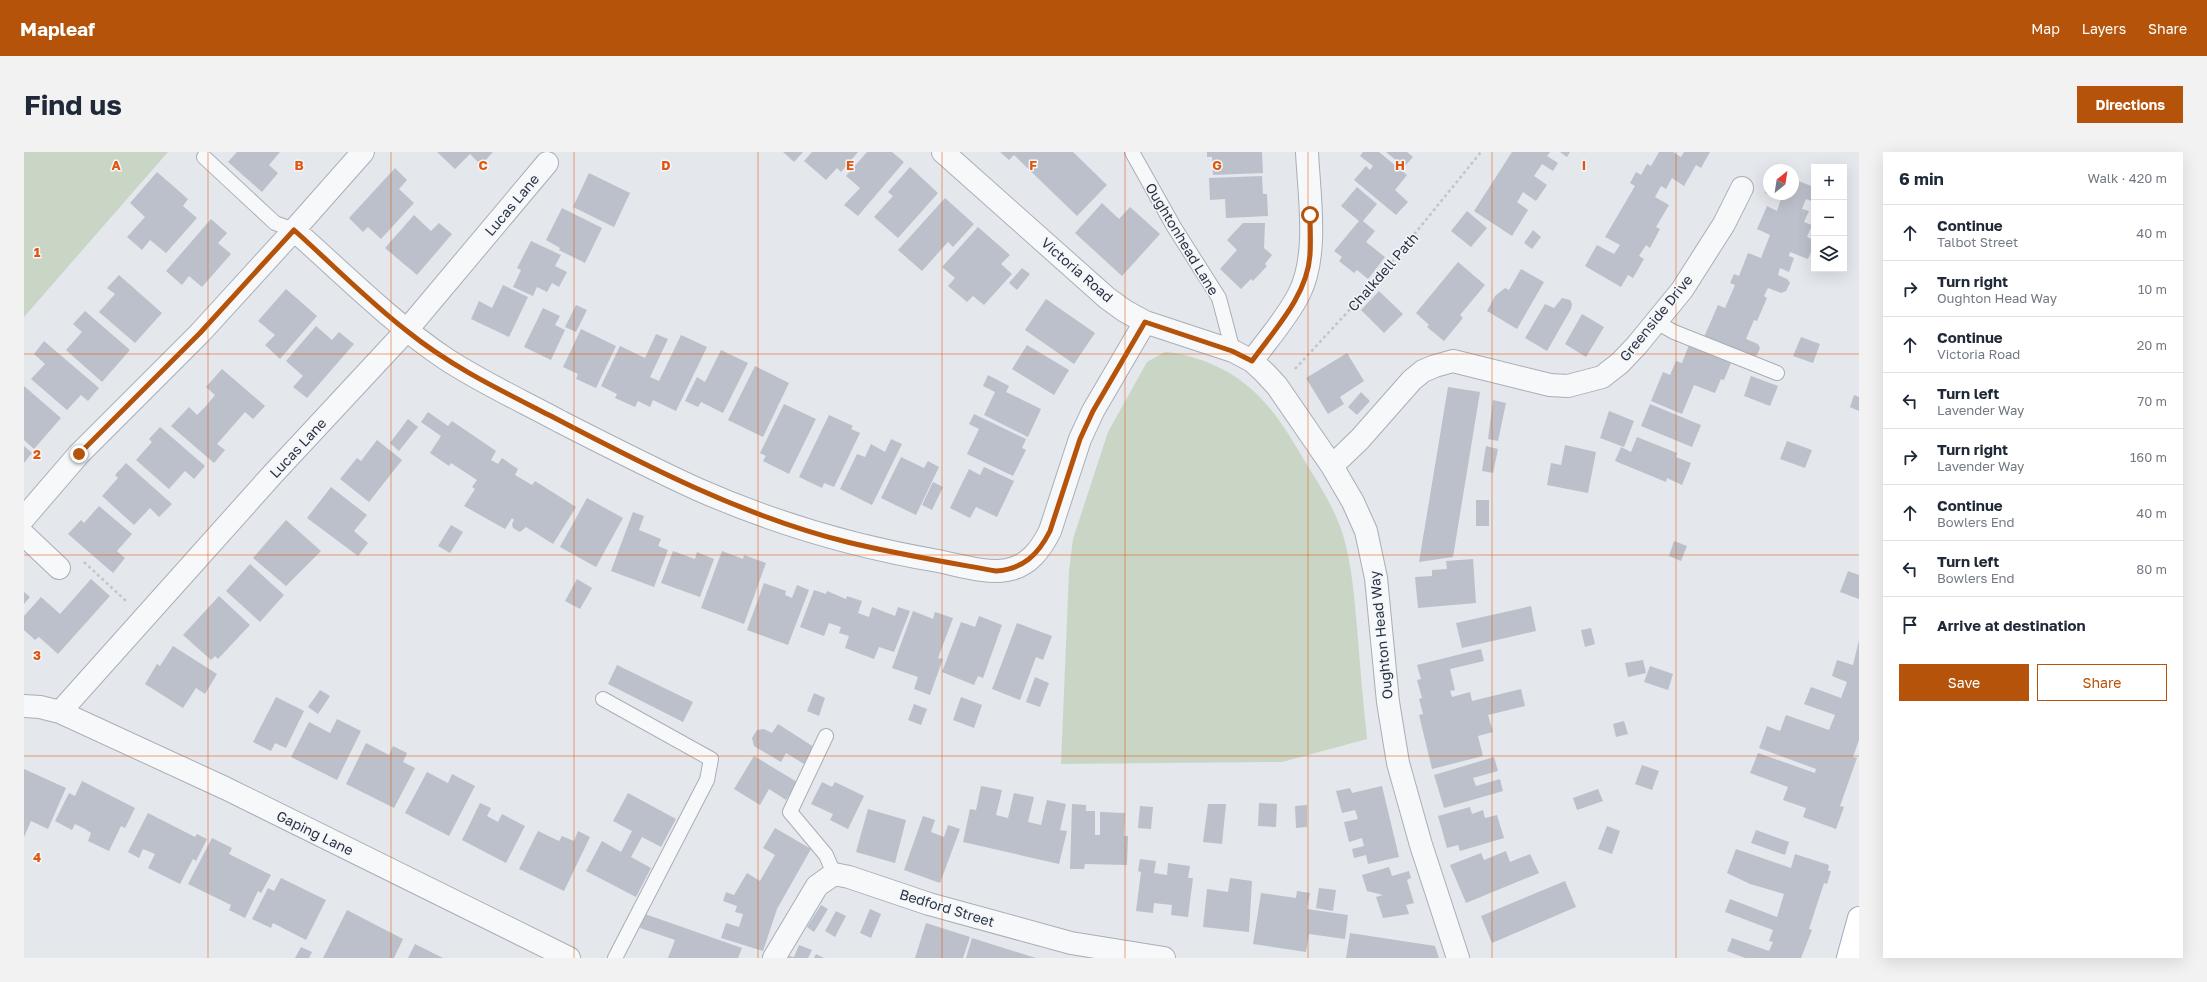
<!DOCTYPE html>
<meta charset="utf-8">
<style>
:root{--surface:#fff;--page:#f2f2f3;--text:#1f2937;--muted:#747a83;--line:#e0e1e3;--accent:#b45309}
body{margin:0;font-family:"Golos Text",sans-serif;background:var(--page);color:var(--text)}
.controls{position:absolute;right:12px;top:12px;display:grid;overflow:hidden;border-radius:0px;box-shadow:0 4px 16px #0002}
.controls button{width:36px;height:36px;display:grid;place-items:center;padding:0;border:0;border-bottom:1px solid var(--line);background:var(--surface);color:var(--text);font:20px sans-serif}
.compass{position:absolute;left:1739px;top:12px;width:36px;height:36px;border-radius:50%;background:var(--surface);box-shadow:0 4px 16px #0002;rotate:30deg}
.stop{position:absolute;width:12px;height:12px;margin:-9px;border:3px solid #b45309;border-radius:50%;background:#fff}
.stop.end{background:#b45309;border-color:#fff;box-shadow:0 1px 4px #0008}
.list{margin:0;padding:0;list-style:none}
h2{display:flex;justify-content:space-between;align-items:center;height:52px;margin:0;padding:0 16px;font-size:17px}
h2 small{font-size:13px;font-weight:400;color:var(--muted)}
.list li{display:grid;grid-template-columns:26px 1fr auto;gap:12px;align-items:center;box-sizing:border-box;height:56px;padding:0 16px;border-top:1px solid var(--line)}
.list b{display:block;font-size:15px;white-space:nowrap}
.list p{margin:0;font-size:13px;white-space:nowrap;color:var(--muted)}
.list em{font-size:13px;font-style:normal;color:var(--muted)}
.actions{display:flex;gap:8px;padding:12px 16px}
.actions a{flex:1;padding:9px 0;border:1px solid var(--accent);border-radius:0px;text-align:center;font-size:14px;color:var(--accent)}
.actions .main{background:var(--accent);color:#fff}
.icon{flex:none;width:22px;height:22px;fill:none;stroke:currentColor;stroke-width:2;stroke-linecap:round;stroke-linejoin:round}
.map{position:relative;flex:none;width:1835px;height:806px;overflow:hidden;border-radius:0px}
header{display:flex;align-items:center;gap:24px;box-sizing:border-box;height:56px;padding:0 20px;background:var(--accent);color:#fff}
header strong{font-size:19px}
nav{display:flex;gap:22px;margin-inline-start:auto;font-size:14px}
.intro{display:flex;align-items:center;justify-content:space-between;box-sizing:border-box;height:96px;padding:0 24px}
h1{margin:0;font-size:28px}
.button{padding:10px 18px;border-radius:0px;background:var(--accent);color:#fff;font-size:14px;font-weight:700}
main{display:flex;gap:24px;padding:0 24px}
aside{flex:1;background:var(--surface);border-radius:0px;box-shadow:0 4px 16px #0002}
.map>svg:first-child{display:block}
</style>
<header>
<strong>Mapleaf</strong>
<nav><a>Map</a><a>Layers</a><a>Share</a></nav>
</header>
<div class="intro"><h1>Find us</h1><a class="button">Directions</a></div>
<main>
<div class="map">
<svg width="1835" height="806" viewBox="0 0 1835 806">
<rect width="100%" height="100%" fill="#e4e7ec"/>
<!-- green -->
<path fill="#c9d6c5" d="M0 0H144L0 165Z
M1141 200C1156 201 1170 205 1185 211 1235 231 1257 269 1283 313 1296 333 1312 360 1319 383 1328 413 1330 444 1333 475 1336 513 1339 550 1343 587L1258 610 1037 612 1045 419 1049 387 1084 280 1123 210Z"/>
<!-- building -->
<path fill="#bbc0ca" d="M213 0H256L245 13 254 21 238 40 204 10Z
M413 0H469L457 13 446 2 431 17Z
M759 0H779L770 10Z
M788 0H834L817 20 813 16 802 28 780 9Z
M843 0H868L880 10 834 64 820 53 836 36 822 24Z
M976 0H1049L1083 33 1053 64 990 3 985 8Z
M1183 0H1238L1239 21 1189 23 1188 5H1183Z
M1339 0H1355L1383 23 1371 38 1384 50 1372 63 1330 28 1342 14 1346 18 1349 14 1336 4Z
M1362 0H1383L1389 5 1380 15Z
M1488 0H1526L1523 4 1534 11 1529 19 1518 12 1510 24 1523 33 1512 49 1499 40 1495 47 1493 50 1504 58 1488 84 1450 59Z
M1536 0H1546L1543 5Z
M1635 0H1649L1657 5 1660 0H1686L1677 16 1672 13 1660 34 1648 26 1642 37 1637 34 1631 45 1645 53 1632 75 1636 77 1626 96 1622 93 1615 104 1620 107 1609 126 1604 123 1597 135 1561 114 1573 93 1590 102 1596 93 1581 85 1611 34 1606 31 1612 20 1617 23 1623 12 1627 14Z
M886 15 914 41 874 86 850 65 869 44 864 40Z
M371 16 383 28 375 37 390 51 357 87 344 75 339 80 325 66Z
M133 20 164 47 159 54 173 66 142 101 126 88 118 98 103 85 121 65 106 51Z
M565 21 606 41 590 75 549 55Z
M1238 24 1239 42H1243L1244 64 1202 66 1201 47 1186 48 1185 26Z
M1769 27 1790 35V50L1782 47 1778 57 1785 59 1780 70 1788 73 1783 85 1790 88V93L1784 107 1766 100 1765 104 1770 106 1765 120 1756 116 1754 123 1763 127 1766 131 1762 139 1757 141 1744 136 1740 144 1743 146 1733 169 1730 168 1722 187 1734 192 1736 196 1733 203 1729 205 1680 185 1694 153 1701 156 1711 133 1706 131 1710 122 1715 124 1724 101 1737 106 1746 83 1733 77 1743 54 1753 59 1757 47 1741 41 1745 32V42H1769Z
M1333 35 1353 52 1339 69 1351 79 1342 90 1361 105 1344 127 1333 118 1330 121 1315 109 1318 105 1310 99 1335 69 1317 54Z
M921 46 950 72 929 95 924 90 898 119 874 98Z
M1078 51 1095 67 1106 55 1136 82 1098 124 1051 81Z
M538 56 578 76 561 111 535 98 536 96 522 88Z
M1443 59 1463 76 1447 95 1427 79Z
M390 63 407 79 415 71 428 82 393 123 361 96Z
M187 67 203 81 194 91 207 102 178 135 165 124 158 133 142 119Z
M1219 71H1241L1240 96 1248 103 1241 112 1243 114 1229 129 1227 127 1217 137 1196 117 1213 98 1203 88Z
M954 75 986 103 977 112 988 122 960 153 949 144 943 150 924 134 931 126 918 115Z
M1509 78 1517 85 1508 97 1500 91Z
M507 89 537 103 531 114 543 120 535 135 528 131 523 140 513 135 509 144 489 135 497 118 493 116Z
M1434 110 1461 133 1436 163 1439 166 1420 189 1403 175 1405 173 1392 161Z
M998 116 1006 122 993 138 985 131Z
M1497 117 1520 130 1493 177 1463 159 1471 144 1481 136 1485 138Z
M95 123 138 161 111 191 75 160 91 142 83 136Z
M479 133 504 145 485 185 447 167 455 149 468 156Z
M262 137 293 164 256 207 241 193 251 183 234 169Z
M1355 139 1379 162 1360 181 1337 158Z
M1538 146 1546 148 1548 152 1547 157 1523 199 1501 186 1521 152 1530 156Z
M1022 147 1071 181 1050 212 1001 178Z
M552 153 563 158 552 180 541 175Z
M519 156 536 164 531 173 541 178 527 208 500 195Z
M61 159 106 198 78 230 42 198 58 180 49 172Z
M1558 162 1580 175 1562 205 1541 192Z
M292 174 308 188 315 180 330 192 283 246 269 235 279 224 262 209Z
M557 177 592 194 572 236 552 227 554 222 539 215Z
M632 182 644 187 626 225 635 229 657 183 683 195 652 259 629 248 626 255 614 249 611 255 591 246 593 242 577 234 596 194 621 206Z
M1777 185 1796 192 1789 211 1769 204Z
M20 189 75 236 64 249 57 243 43 258 7 227 21 212 10 202Z
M1003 193 1045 218 1030 243 988 217Z
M1665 193 1707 211 1700 228 1697 227 1691 241 1670 233 1658 262 1627 249 1639 220 1646 223 1652 209 1658 211Z
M697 198 724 211 699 261 677 250 674 255 661 249 673 225 681 230Z
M1323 201 1340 229 1316 245 1320 252 1304 262 1282 226Z
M731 214 765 231 739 285 704 268Z
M198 217 241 254 229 267 221 260 193 292 201 298 190 311 147 274 165 255 173 263 182 254 191 243 182 235Z
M964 223 985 234 982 240 1017 257 1004 285 960 263 971 240 959 234Z
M1727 224 1754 234 1746 254 1720 244Z
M0 234 37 266 10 297 0 288Z
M1424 235 1456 240 1429 405 1395 410Z
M1337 240 1346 249 1333 263 1324 255Z
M1830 243 1835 245V259L1826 255Z
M1469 248 1482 251 1474 289 1464 287Z
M760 252 792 267 765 322 739 309 742 304 736 301Z
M1626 252 1677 273 1668 295 1617 274Z
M1585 259 1610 269 1600 295 1576 286Z
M404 260 424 274 428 269 472 299 467 308 474 312 478 306 494 317 491 323 508 333 511 329 552 355 529 392 502 375 496 380 489 376 488 372 490 368 488 366 481 377 440 354 451 337 448 335 453 328 427 311 425 314 406 301 417 284 397 270Z
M950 262 1002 287 998 296 1002 298 989 324 943 302 955 277 945 272Z
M805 263 829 274 827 277 836 281 810 335 800 331 798 336 775 325Z
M384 267 394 275 375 299 366 291Z
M136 275 181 314 170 327 161 319 145 337 112 308 128 290 125 287Z
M1613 285 1653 301 1652 305 1667 311 1658 333 1643 326 1642 330 1591 309 1597 295 1607 300Z
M867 287 878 292 848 353 816 337 833 302 841 305 847 292 861 300Z
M353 288 378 308 345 350 316 327 333 306 337 309Z
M1763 289 1788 298 1781 316 1756 307Z
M1541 293 1572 300 1564 341 1523 333 1527 311 1537 313Z
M0 294 8 301 0 311Z
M1462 294 1474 297 1469 321 1458 319Z
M877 305 900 316 904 309 915 315 892 363 857 346Z
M102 311 148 352 135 365 126 356 110 373 78 344 94 326 91 323Z
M960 315 990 329 973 365 952 355 946 366 926 356 945 317 956 323Z
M909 330 919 335 908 358 898 353Z
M307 335 343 363 330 379 344 391 334 404 283 366Z
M563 346 599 366 572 415 536 395Z
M1452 348H1465V374H1452Z
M75 354 108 382 93 399 101 406 89 421 44 382 57 368 60 371Z
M609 360 620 364 615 378 637 387 634 394 644 398 630 435 587 419Z
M262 368 297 399 262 434 229 406Z
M427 373 439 380 426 401 414 394Z
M1650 389 1663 394 1657 409 1645 404Z
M649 399 671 407 673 400 690 407 676 445 637 431Z
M698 399 719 407 720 403 742 411 720 472 677 456Z
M1449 407 1452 451 1394 456 1391 425 1408 424V418L1423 417 1422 409Z
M226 412 260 443 236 470 202 439Z
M1824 419 1835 423V447L1816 440Z
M67 427 86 444 34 502 15 485 11 488 0 478V464L17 445 36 462Z
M553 427 568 436 556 457 541 449Z
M740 431 762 439 761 443 768 446 773 433 785 438 764 493 723 478Z
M790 438 802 442 803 439 822 447 823 444 838 449 834 461 845 465 848 455 871 464 874 455 886 459 870 500 855 495 850 507 821 496 825 484 815 481 817 475 805 471 800 484 776 475Z
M0 440 6 445 0 452Z
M195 444 226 473 194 507 191 504 187 508 159 483Z
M1507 454 1512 479 1438 496 1432 471Z
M889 459 909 467 911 460 929 466 914 506 919 507 906 543 890 537 894 525 868 516Z
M955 464 978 473 959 526 954 524 950 533 918 520 937 470 951 475Z
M993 471 1028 484 1019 508 1012 505 996 548 968 537Z
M1567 476 1571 492 1561 495 1557 478Z
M1835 488V588L1829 605 1833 606 1816 654 1820 655 1812 677 1779 665 1782 656 1759 648 1764 635 1726 621 1734 601 1791 621 1792 617 1735 596 1743 574 1756 579 1762 563 1805 578 1811 563 1780 552 1787 535 1817 546 1823 530 1808 524 1813 508 1829 513Z
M149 494 193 522 181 542 172 536 159 556 121 532 133 512 136 514Z
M1457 497 1460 509 1426 517 1431 538 1426 539 1428 545 1446 540 1448 549 1497 537 1501 554 1464 563 1469 580 1454 584 1459 604 1408 617 1395 563 1399 562 1395 547 1398 546 1393 528 1397 527 1393 513Z
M1619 508 1622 521 1604 525 1601 511Z
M593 513 669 550 659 570 584 532Z
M1626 514 1649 522 1644 538 1620 530Z
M1011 525 1025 531 1016 555 1002 550Z
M296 538 306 544 294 562 284 555Z
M790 541 801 546 795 564 783 559Z
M252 545 280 559 262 596 251 591 247 599 229 590Z
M937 545 958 553 950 576 929 568Z
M890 552 903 557 897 573 884 568Z
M313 567 337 579 313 628 267 605 285 570 306 581Z
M1600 569 1604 582 1592 585 1589 572Z
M754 572 790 595 780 612 762 601 757 610 730 594 728 586 733 578 740 577 748 581Z
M342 591 365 603 369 594 383 601 379 610 391 616 370 656 322 632Z
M730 604 773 630 762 648 745 637 736 653 710 637Z
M1470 605 1474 619 1449 626 1452 634 1476 627 1479 639 1420 656 1410 623Z
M1618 613 1635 619 1628 638 1611 632Z
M0 617 42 636 24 677 7 669 0 685Z
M403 620 424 631 428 622 451 634 425 684 381 661Z
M58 629 111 656 101 676 97 674 85 699 64 689 67 681 61 677 51 672 48 678 31 669 45 641 51 644Z
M798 630 808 635 811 630 840 644 824 677 806 668 809 662 787 652Z
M957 634 978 638 972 663 984 666 990 641 1010 645 1004 670 1017 673 1023 648 1042 652 1036 678 1043 679 1035 712 939 690 946 657 952 658Z
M1358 634 1375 705 1344 712 1342 703 1330 706 1328 697 1340 694 1338 686 1325 690 1320 670 1334 667 1331 658 1318 661 1312 639 1326 636 1328 641Z
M1574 637 1579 649 1553 658 1549 646Z
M604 641 652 667 637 695 618 685 607 705 627 716 612 745 562 719 578 689 597 700 608 679 589 669Z
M456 651 467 656 463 664 474 670 478 662 501 674 482 711 438 688Z
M1235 651 1253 652 1252 675 1234 674Z
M1048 652 1062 653V659H1071V683H1076V660L1101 661 1100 684H1104L1103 713 1061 712 1060 717H1046Z
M1184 652H1202L1198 692 1179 690Z
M1283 653V675L1272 676 1271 654Z
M1116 654 1129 655 1127 677 1114 676Z
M1446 655 1448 662 1459 658 1461 666 1473 663 1480 686 1436 699 1434 693 1423 696 1414 664Z
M844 657 882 668 871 711 832 700Z
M124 661 171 685 173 682 183 687 172 709 169 707 156 732 124 716 131 702 119 697 115 706 104 700Z
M899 664 911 668 907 680 920 685 924 673 936 677 916 731 880 718Z
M1583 674 1596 679 1588 702 1574 697Z
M751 676 787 697 753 757 739 799 697 786 702 771 715 775 719 762 711 760 713 754 699 749 702 740 710 743 723 721 736 729 751 703 739 696Z
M1732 678 1765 690 1761 703 1727 691Z
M514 679 535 689 538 684 550 689 554 679 566 685 540 739 495 717Z
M188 686 208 696 205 702 247 723 237 741 234 739 221 766 205 758 207 753 164 732Z
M1712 697 1767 716 1771 702 1805 713 1804 719H1807L1803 732 1800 731 1785 777 1788 778 1777 806H1721L1703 799 1708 786 1745 799 1749 790 1745 789 1749 778 1701 760 1706 747 1753 765 1760 742 1726 732 1703 721Z
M1482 699 1486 710 1506 702 1515 721 1442 751 1426 713 1457 701 1460 708Z
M1116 707 1132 709 1130 721 1143 723 1144 711 1166 714 1164 726H1169L1164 765 1147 763 1148 753 1130 751 1129 761 1112 759 1117 720 1114 719Z
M1365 715 1368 724 1385 719 1387 726 1383 728 1390 751 1382 753 1385 762 1359 766 1352 745 1359 743 1343 739 1338 723Z
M257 726 302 748 282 788 249 771 247 776 228 767 244 736 250 739Z
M1206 726 1228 729 1225 780 1179 775 1183 737 1204 740Z
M1541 729 1552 755 1468 791 1457 764Z
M1295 736 1312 738 1309 759 1292 756Z
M1273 739 1286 741 1283 757 1324 763 1321 787 1285 782 1282 800 1229 792 1237 741 1272 746Z
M797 753 804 757 790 780 783 775Z
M846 757 857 762 847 786 836 781Z
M323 758 379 787 370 806H299Z
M812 759 822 764 811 785 801 779Z
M621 762 718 796 714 806H644L651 788 616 776Z
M902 771 946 785 939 806H891Z
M1326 781 1411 794 1415 806H1322Z
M948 786 1012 806H942Z
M391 792 419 806H384Z
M775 793 788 798 784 806H764L765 804 770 805Z
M277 795 288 800 285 806H271Z
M792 802 800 806H790Z"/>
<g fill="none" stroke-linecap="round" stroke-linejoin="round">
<defs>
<path id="service" d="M1108 0 1150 75 1195 146 1209 199
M180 5 251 71 270 78
M1632 170 1650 180 1753 221
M579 547 687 607 683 628 591 806
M802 584 766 660 802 703 810 722"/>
<path id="minor" d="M919 0 1083 146 1101 159 1121 170 1209 199 1228 209 1241 221 1253 234 1308 314 1329 350 1342 379 1352 426 1364 550 1374 611 1397 693 1434 806
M270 78 339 0
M1228 209C1243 188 1263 166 1275 142 1295 103 1285 43 1283 0
M1308 314 1336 287 1388 228 1399 219 1411 214 1429 209 1526 233 1544 234 1578 225 1596 211 1613 193 1658 138 1700 72 1718 36
M0 366 55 302 176 181 270 78C320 122 367 170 422 207 457 230 500 250 537 270 582 293 627 316 673 337 750 371 832 395 914 409 935 413 962 422 983 418 1005 414 1017 397 1026 379L1056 287 1069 259 1121 170
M0 383 35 416
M0 554 16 555 36 560 248 323 382 179 523 11
M36 560 201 636 545 806
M750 806 793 734 810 722 825 725 905 752 1047 791 1140 806"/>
<path id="primary" d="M1824 806 1835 766"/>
</defs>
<!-- service casing -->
<use href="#service" stroke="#a9aeb7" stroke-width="16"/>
<!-- minor casing -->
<use href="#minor" stroke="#a9aeb7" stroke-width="24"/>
<!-- primary casing -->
<use href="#primary" stroke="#a3abb8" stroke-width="24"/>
<!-- path -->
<path stroke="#c2c5cb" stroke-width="2.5" stroke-dasharray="3 3" stroke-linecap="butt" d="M1271 217 1354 127 1457 0
M60 410 102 449"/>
<!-- service -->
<use href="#service" stroke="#f7f8fa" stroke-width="14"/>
<!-- minor -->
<use href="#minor" stroke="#f7f8fa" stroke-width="22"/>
<!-- primary -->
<use href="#primary" stroke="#fff" stroke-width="22"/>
</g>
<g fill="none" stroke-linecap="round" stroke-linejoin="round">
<!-- route -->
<path stroke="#b45309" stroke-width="5" d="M55 302 176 181 270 78C307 111 343 148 383 179 426 214 478 239 527 264 622 314 719 364 823 390 872 402 922 410 972 419 999 417 1014 403 1026 379L1056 287 1069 259 1121 170 1208 199 1228 209C1251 177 1283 144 1286 103 1287 90 1286 76 1286 63"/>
</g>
<!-- grid -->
<path fill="none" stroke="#df570f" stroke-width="1" stroke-opacity="0.55" d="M184 0V806M367 0V806M550 0V806M734 0V806M918 0V806M1101 0V806M1284 0V806M1468 0V806M1652 0V806M0 202H1835M0 403H1835M0 604H1835"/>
<g text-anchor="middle" stroke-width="3" stroke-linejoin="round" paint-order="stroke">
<!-- street labels -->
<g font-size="14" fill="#2b3445" stroke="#f4f6f9">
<text transform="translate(488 53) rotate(-50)" y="5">Lucas Lane</text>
<text transform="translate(1158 87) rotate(59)" y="5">Oughtonhead Lane</text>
<text transform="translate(1053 118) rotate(41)" y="5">Victoria Road</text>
<text transform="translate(1359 120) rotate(-49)" y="5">Chalkdell Path</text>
<text transform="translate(1632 166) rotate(-51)" y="5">Greenside Drive</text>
<text transform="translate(274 296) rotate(-47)" y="5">Lucas Lane</text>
<text transform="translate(1357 483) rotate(-96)" y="5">Oughton Head Way</text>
<text transform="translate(291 681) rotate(26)" y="5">Gaping Lane</text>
<text transform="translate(923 756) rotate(17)" y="5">Bedford Street</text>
</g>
</g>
<g font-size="13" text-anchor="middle" font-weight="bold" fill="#df570f" stroke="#f4f6f9" stroke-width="3" stroke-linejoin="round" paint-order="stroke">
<text x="92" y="18">A</text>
<text x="275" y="18">B</text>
<text x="459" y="18">C</text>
<text x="642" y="18">D</text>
<text x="826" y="18">E</text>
<text x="1009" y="18">F</text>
<text x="1193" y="18">G</text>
<text x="1376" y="18">H</text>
<text x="1560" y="18">I</text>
<text x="13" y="105">1</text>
<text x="13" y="307">2</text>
<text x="13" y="508">3</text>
<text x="13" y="710">4</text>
</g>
</svg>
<div class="controls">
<button>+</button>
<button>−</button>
<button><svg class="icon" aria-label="layers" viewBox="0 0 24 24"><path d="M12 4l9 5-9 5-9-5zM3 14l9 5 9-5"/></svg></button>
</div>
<svg class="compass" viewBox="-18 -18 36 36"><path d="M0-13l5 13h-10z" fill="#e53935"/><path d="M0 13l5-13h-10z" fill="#747a83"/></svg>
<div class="stop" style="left:1286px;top:63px"></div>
<div class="stop end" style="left:55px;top:302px"></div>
</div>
<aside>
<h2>6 min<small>Walk · 420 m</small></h2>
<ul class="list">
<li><svg class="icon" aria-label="ahead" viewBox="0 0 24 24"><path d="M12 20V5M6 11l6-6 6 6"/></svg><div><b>Continue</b><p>Talbot Street</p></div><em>40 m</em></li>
<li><svg class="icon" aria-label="right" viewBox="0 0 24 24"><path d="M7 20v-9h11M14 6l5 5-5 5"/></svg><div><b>Turn right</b><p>Oughton Head Way</p></div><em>10 m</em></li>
<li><svg class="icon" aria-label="ahead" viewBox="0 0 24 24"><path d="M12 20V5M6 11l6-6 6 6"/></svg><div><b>Continue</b><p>Victoria Road</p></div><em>20 m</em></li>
<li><svg class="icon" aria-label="left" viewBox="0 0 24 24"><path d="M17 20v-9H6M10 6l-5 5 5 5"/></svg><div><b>Turn left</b><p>Lavender Way</p></div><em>70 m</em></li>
<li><svg class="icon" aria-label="right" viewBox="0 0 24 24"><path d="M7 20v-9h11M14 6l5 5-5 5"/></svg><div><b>Turn right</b><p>Lavender Way</p></div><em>160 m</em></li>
<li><svg class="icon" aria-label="ahead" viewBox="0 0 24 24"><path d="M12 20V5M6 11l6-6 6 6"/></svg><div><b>Continue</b><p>Bowlers End</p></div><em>40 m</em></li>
<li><svg class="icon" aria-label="left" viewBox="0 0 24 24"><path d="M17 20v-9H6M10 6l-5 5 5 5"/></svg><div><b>Turn left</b><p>Bowlers End</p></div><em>80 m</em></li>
<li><svg class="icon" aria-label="arrive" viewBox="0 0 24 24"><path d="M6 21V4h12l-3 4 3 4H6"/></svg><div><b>Arrive at destination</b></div></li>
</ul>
<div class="actions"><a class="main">Save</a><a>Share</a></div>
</aside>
</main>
